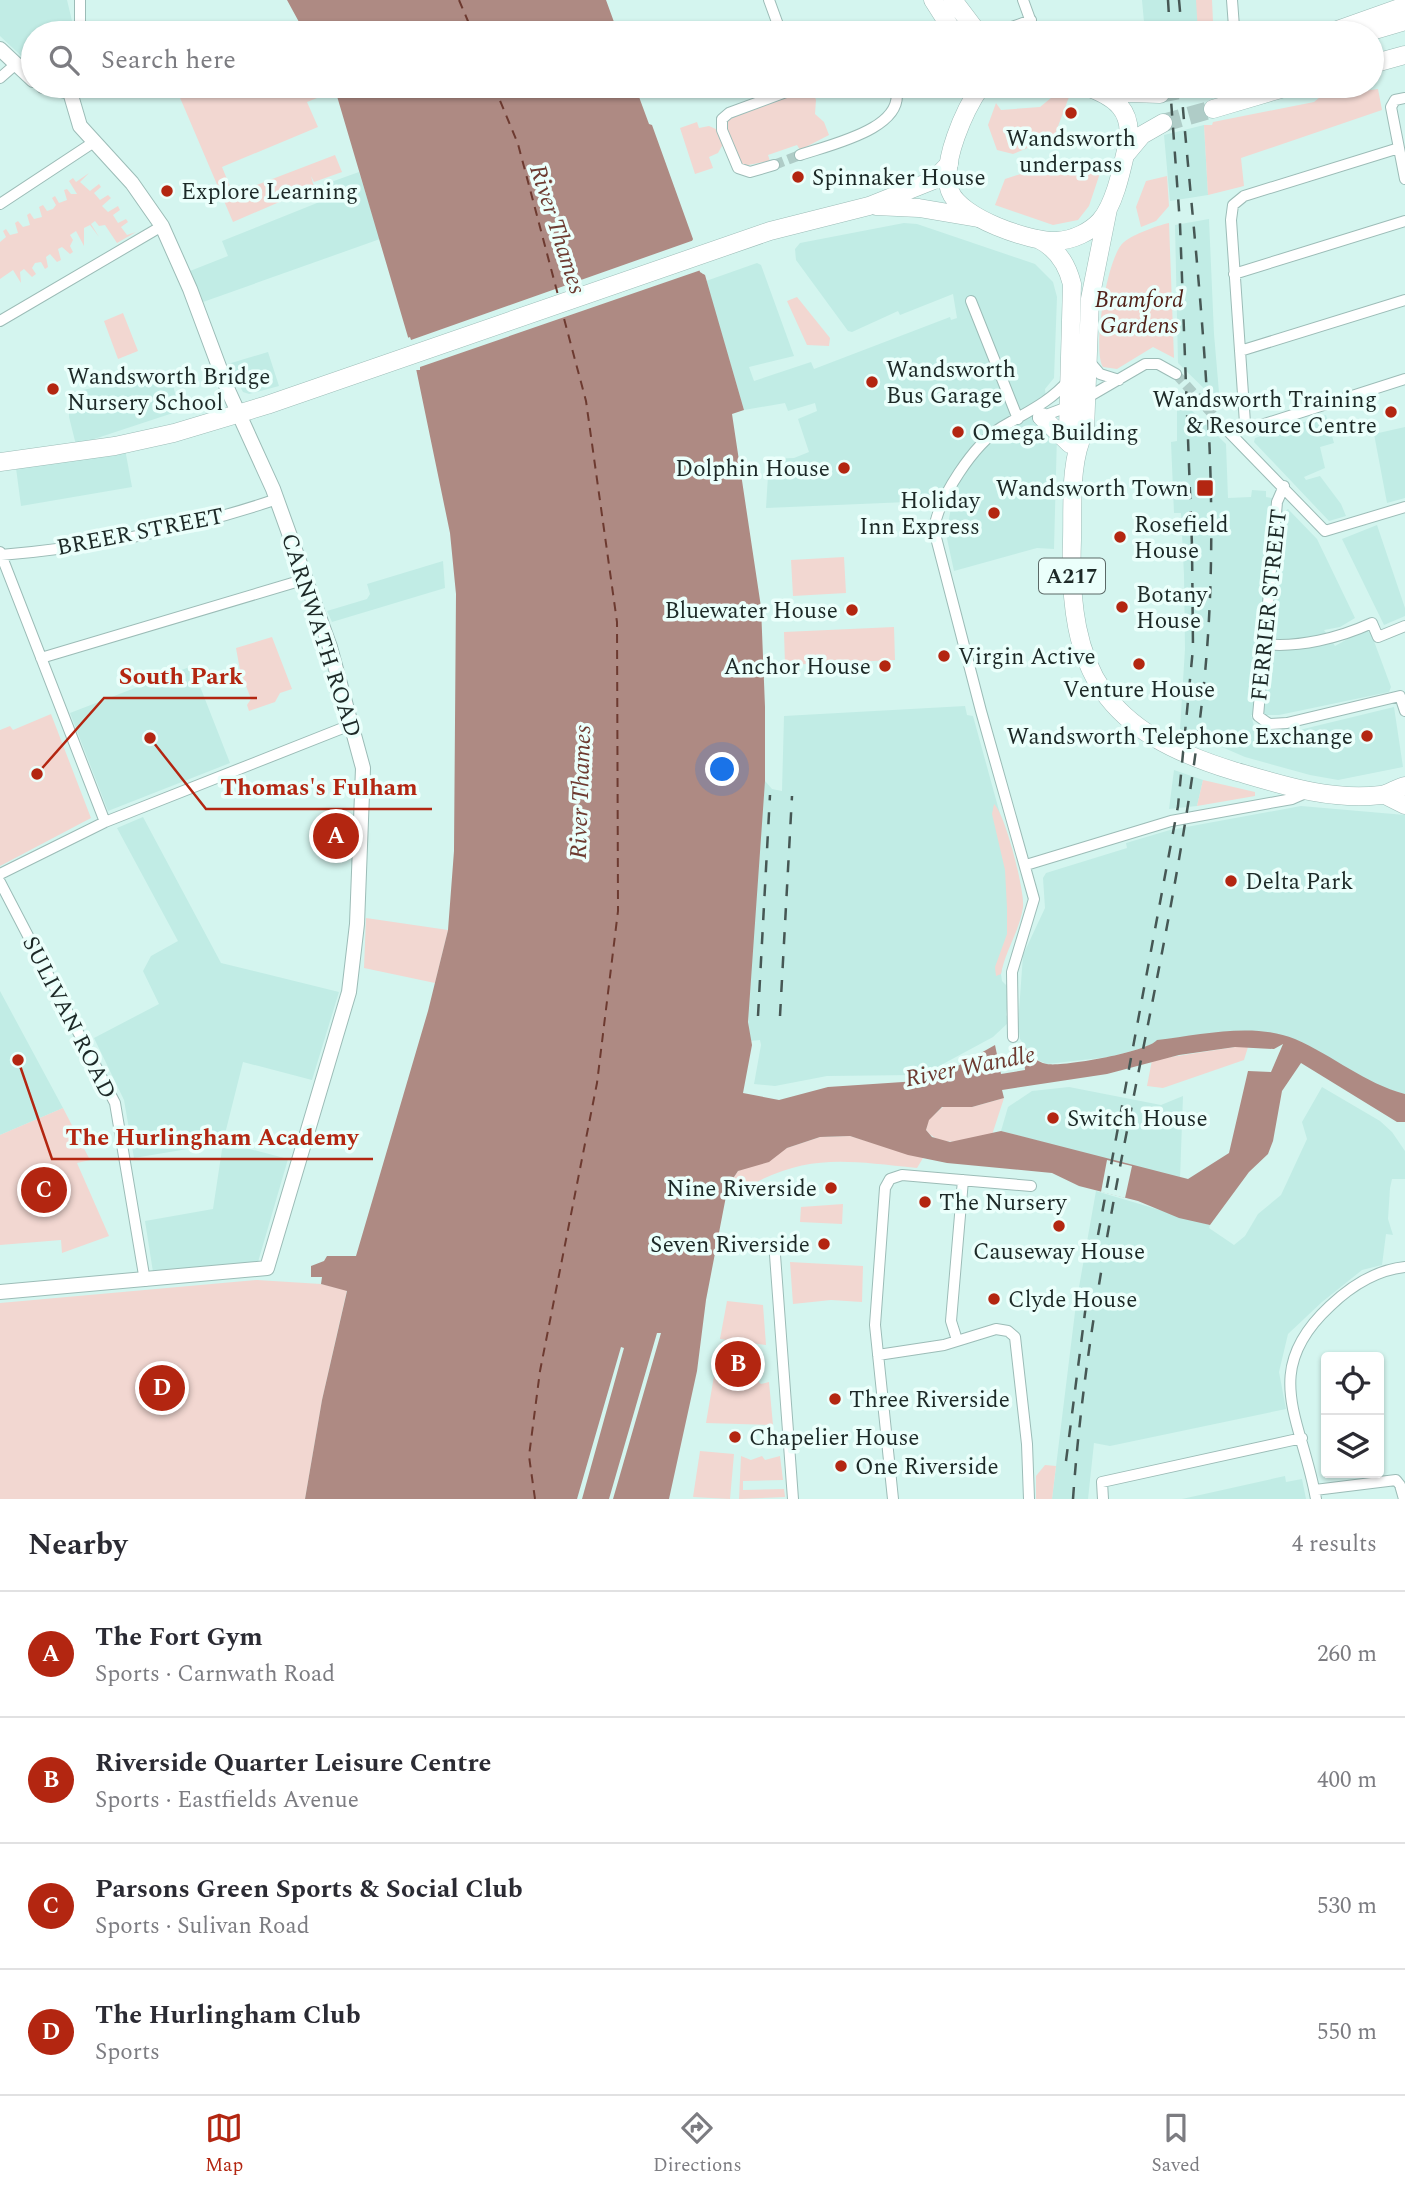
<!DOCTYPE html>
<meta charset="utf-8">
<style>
:root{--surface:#fff;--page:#f7f7f7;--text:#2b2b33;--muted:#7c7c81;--line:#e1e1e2;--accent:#b32611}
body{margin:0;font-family:Spectral,serif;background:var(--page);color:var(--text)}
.controls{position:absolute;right:21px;bottom:21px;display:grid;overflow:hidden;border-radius:7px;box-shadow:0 2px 5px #0004}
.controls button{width:63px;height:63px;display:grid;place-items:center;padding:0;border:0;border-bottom:2px solid var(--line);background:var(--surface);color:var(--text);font:35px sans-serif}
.you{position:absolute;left:723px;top:770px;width:24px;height:24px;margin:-18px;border:5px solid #fff;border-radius:50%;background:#1a73e8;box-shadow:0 0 0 10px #1a73e833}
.badge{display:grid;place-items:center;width:46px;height:46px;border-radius:50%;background:var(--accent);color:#fff;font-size:23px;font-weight:700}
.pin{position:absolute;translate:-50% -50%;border:4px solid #fff;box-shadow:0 2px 7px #0006}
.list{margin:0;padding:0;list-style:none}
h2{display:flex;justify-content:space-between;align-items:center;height:91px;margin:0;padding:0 28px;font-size:30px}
h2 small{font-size:23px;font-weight:400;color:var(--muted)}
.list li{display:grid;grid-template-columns:46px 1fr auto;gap:21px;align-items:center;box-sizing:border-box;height:126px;padding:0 28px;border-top:2px solid var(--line)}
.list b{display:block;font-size:26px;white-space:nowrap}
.list p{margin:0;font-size:23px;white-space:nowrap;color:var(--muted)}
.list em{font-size:23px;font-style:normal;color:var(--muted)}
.icon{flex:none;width:38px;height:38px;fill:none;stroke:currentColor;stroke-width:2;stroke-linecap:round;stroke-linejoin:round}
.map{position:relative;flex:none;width:1405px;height:1499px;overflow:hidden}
.search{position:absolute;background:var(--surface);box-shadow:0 2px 5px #0004;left:21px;right:21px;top:21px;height:77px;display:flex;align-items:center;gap:18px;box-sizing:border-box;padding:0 24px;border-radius:38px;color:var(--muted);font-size:26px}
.sheet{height:595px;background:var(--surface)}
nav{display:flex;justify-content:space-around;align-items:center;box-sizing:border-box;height:98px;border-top:2px solid var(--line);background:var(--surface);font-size:19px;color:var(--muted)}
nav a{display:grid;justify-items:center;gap:4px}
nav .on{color:var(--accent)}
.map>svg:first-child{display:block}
</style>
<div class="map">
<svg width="1405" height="1499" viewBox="0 0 1405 1499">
<rect width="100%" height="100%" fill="#d4f5ef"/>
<!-- built -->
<path fill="#c1ece5" d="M0 0H67L73 25 64 33H33V67L0 36Z
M1142 0H1207L1210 33H1145Z
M1204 125 1208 195 1170 201 1164 135Z
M359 172 380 239 203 302 190 271 228 256 222 241 322 201 317 187Z
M1209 219 1214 334 1220 404 1178 363 1175 225Z
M904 223 917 224 1035 264 1053 282 1057 297 1054 378 1045 389 1048 426 1057 435 1054 549 1037 548 954 571 946 534 951 508 931 501 766 508 769 459 794 458 809 452 798 419 817 411 815 403 788 411 785 403 744 410 706 281 757 263 761 265 794 356 749 367 754 381 811 362 814 369 950 317 951 320 957 318 953 294 900 315 898 311 852 332 848 331 796 260 795 249 800 243Z
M268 352 279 386 249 394 243 392 228 364Z
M170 371 179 411 76 445 69 417V393Z
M1177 396 1226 444 1228 498 1251 497 1252 490 1266 491V497L1272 498 1284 512 1288 509 1317 539 1355 618 1340 627 1324 630 1335 646 1360 632 1366 630 1371 633 1391 687 1389 692 1279 715H1251L1254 726 1291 732 1394 707 1403 767 1338 780 1310 775 1245 757 1180 729 1185 649 1184 575 1181 513H1174L1171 442 1177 441Z
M1326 415 1334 443 1320 447 1325 468 1304 477 1306 480 1320 476 1341 504 1346 516 1329 521 1254 442 1255 438Z
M1405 427V498L1387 503 1374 434Z
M125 449 132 487 21 506 16 468Z
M1377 525 1405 608V616L1384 625 1342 539Z
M443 561 445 588 332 622 327 611 367 599 370 594 367 584Z
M192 666 230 763 108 811 70 713Z
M965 706 967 715 973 716 1022 894 1023 907 1004 957 1001 974 1002 981 1010 989 1006 1015 1010 1021 993 1037 930 1071 916 1075 827 1076 775 1086 754 1084 761 1045 760 1040 749 1041 743 795 761 796 765 781 772 789 782 791 784 716Z
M1174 770 1203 780 1197 806 1169 809Z
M1301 806 1405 815V1094L1379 1087 1299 1041 1252 1031 1158 1040 1154 1045 1109 1057 1047 1064 1033 1058 1020 1039 1018 1025 1023 955 1045 908 1043 878 1046 873 1127 848 1126 843 1170 830Z
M143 817 221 963 339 992 312 1080 243 1062 223 1142 288 1159 258 1262 153 1272 145 1221 213 1209 223 1143 134 1158 124 1100 94 1038 159 1004 143 971 151 956 178 941 117 828Z
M0 991 63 1108 0 1135Z
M1069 1087 1161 1105 1183 1096 1180 1179 1001 1131 1008 1107 1032 1091Z
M1322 1087 1380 1121 1392 1132 1405 1151V1179H1392L1390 1188 1388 1219 1393 1235 1386 1234 1382 1265 1362 1270 1322 1302 1288 1334 1279 1372 1286 1409 1110 1446 1094 1443 1088 1499H1052L1076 1304 1096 1191 1210 1225 1209 1228 1234 1245 1245 1236 1258 1214 1281 1195 1307 1139 1302 1122Z
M1285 1476 1286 1482 1302 1479 1306 1499H1182Z"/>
<!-- green -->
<path fill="#f2d7d1" d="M1196 0H1212L1213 22 1224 21 1223 33H1198Z
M175 86H188L192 93 209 86H318L322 96 307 102 318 127 222 167 233 194 335 155 342 172 314 182 311 176 314 187 233 222Z
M811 87 816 100 815 114 824 122 829 135 800 150 797 145 768 155 770 161 743 166 735 158 726 123 728 119Z
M1378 89 1382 110 1241 158 1244 186 1208 195 1204 125H1212L1213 122 1314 102 1320 97Z
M1057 93 1069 97 1054 137 1013 154 997 150 988 125 996 103 1001 110 1040 107Z
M697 122 699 128 709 126 718 130 723 144 718 153 709 157 713 168 695 174 680 128Z
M1055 163 1103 164 1089 206 1078 220 1053 225 995 205 1005 179Z
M89 173 80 182 90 191 99 184 101 187 94 193 100 200 108 195 111 198 102 206 108 212 118 206 120 210 113 215 118 223 126 219 128 222 121 227 127 235 136 232 117 243 105 225 99 226 95 221 91 224 99 237 90 225 84 228V246L76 231 70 235 73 240 70 246 73 252 70 254 62 247 58 249 61 260 57 262 50 254 46 257 48 267 45 269 41 262 35 263 32 268 36 274 32 277 24 269 20 272 21 283 13 270 0 279V242L6 237 3 231 6 229 10 235 18 233 15 223 18 221 23 227 30 225 27 215 30 213 34 219 42 217 39 207 43 205 47 211 53 209 56 205 52 198 55 196 59 203 67 200 64 190 67 189 71 194H77L69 181 73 178 76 182Z
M1167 176 1169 206 1156 221 1141 227 1136 207 1146 181Z
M1169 223 1174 358 1153 347 1117 369 1103 367C1092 351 1107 255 1124 242 1134 234 1156 226 1169 223Z
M797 297 830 338 829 346 807 345 787 301Z
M123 313 138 351 118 359 104 321Z
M844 557 846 593 793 596 791 560Z
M894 627 895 660 785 665 784 632Z
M272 637 292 689 280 693 275 702 249 711 247 705 251 699 240 670 236 648Z
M51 714 91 818 0 866V730L10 726 13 730Z
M1203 780 1255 792V796L1197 806Z
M994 804C1005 813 1025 891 1023 907 1020 930 1005 951 1001 974L996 976 995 967 1007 934V908L1005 870 992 814Z
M366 918 448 930 435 983 364 968Z
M1235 1047H1248L1244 1060 1163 1088 1147 1086 1152 1060Z
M1004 1098 992 1135C972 1139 941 1150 926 1130L928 1120 943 1107H972Z
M63 1108 90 1160 77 1163 109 1236 62 1253 61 1240 0 1245V1135Z
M850 1136 923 1158 917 1168C833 1159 801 1153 726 1199L728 1186 738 1171 787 1148 820 1137Z
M843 1204 842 1224 800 1222 801 1207Z
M790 1262 863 1266 862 1302 831 1300 793 1304Z
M257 1280 321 1284 347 1290 322 1400 305 1499H0V1303Z
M727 1301 763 1305 766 1345 720 1339Z
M714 1376 757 1380 761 1384 769 1382 773 1425 706 1423Z
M700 1451 734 1454 730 1499 693 1497Z
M741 1456 751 1460 762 1456 765 1460 780 1456 783 1480 743 1481V1490L784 1489 785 1497 739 1499Z
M1045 1465 1056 1466 1052 1499H1036V1476Z"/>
<!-- water -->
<path fill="#ae8a83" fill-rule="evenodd" d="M287 0H606L618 33H305Z
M334 86H635L649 124 652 125 693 239 691 244 700 272 705 275 744 410 732 414 761 607 765 707V781L748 1022 752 1045 743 1093 779 1100 828 1087 933 1080 995 1045 1001 1074 1025 1070 1023 1044C1029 1053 1035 1062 1047 1064 1063 1067 1147 1052 1157 1040 1201 1035 1253 1022 1295 1039 1334 1056 1364 1083 1405 1094V1122H1397L1301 1063 1282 1091 1273 1141 1268 1154 1249 1172 1210 1225 1179 1218 1138 1201 1079 1186 1052 1173 947 1163 908 1155 850 1136 820 1137 787 1148 769 1162 738 1171 728 1186 706 1300 697 1371 669 1499H305L322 1400 347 1291 321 1284 322 1277H311V1266L324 1261 327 1256H356L428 1011 448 930 454 851 456 594 450 533 413 354ZM1283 1044 1271 1072 1248 1071 1229 1153 1188 1179 1001 1131 950 1142 932 1137 926 1130 929 1120 942 1107H972L1004 1098 1002 1090 1107 1074 1179 1055 1235 1047 1274 1049Z"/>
<!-- pier -->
<path fill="#d4f5ef" d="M697 239 694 244 703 270 707 272 703 274 701 270 420 367V370H411L405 339 410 337 411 340Z
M1107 1160 1132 1166 1125 1198 1101 1192Z
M657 1333H661L613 1499H609Z
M621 1347 624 1348 582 1499H577Z"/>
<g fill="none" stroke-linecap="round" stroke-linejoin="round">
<!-- ferry -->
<path stroke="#6d3a30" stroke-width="2" stroke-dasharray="9 7" stroke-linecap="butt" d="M459 0 473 33
M494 86 518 144 558 295
M535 1499 529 1456 540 1371 597 1083 618 911 617 622 586 401 562 311"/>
<!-- minor-tunnel -->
<path stroke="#afccc7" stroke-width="10" stroke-dasharray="10 5" stroke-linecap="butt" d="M774 165 800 155
M1176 374 1225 428"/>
<!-- trunk-tunnel -->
<path stroke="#afccc7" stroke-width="18" stroke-dasharray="18 9" stroke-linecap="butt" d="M1160 94 1199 86
M1163 123 1213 109"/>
<defs>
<path id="minor" d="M80 0V33
M769 0 781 33
M1023 0 1035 33
M1232 0 1234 27
M1012 27 1031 20
M0 78 16 64
M1405 98 1395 100 1391 107 1405 179
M1399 148 1244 196 1233 205 1231 220 1245 423 1255 427 1405 379
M800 155C829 145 910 128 895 86
M774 165 750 172 738 168 722 130V119L729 113 802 86
M0 204 94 142
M1234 274 1405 221
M971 301 1018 419
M0 321 162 226
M1240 351 1405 300
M1088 360 1100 374 1119 380
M1038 418 1078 403 1145 364H1158L1176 374
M1225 428 1325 531 1405 507
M1284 486 1277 502 1258 716 1269 724 1287 723 1400 696 1405 711
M0 552 105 822
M1 555C94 547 189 529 277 499
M1263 644C1299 648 1339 638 1372 623L1378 637 1405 626
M41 658 306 579
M1026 865 1171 821 1292 799 1308 792
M0 874 105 822 353 724
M0 882 115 1103 145 1281
M1013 1037 1012 972 1034 899 981 711 934 530C938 498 974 444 1002 427 1025 413 1050 402 1068 381
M775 1255 793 1499
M957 1340 951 1321 963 1180
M878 1355 944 1345 996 1329 1008 1331 1015 1337 1027 1444 1029 1499
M1315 1490 1396 1480 1400 1485 1404 1499
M893 1499 875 1325 885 1188 890 1179 902 1175 1031 1186
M1103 1499 1102 1482 1302 1438
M1316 1499C1302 1419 1259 1372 1330 1306 1351 1286 1376 1270 1405 1267"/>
<path id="tertiary" d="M0 49 33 80
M0 1292 267 1268 349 992 357 924 363 768 330 647 273 489 227 388 190 289 162 226 132 183 80 126 70 92 43 86"/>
<path id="primary" d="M876 206 919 208 978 218
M0 462 115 446 174 433 267 405 770 231 869 206 934 180 949 164"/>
<path id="trunk" d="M933 0 954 33
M953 0 978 33
M1329 33 1405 6
M1365 33 1405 21
M1372 64 1405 55
M981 86C965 109 940 163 950 191 960 218 1030 242 1057 241 1073 240 1090 232 1100 221 1115 204 1122 168 1127 146 1135 110 1114 96 1084 86
M1105 92 1160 94
M1213 109 1291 86
M1127 153 1142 135 1163 123
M1108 209 1090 299 1085 430C1069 462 1073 505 1072 540 1067 674 1106 732 1234 771 1282 785 1330 801 1381 795 1389 794 1396 788 1405 786
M1038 239C1057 248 1067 264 1072 284L1068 430 1076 447
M1042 417 1070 444
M1385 795 1405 805"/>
</defs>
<!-- minor casing -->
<use href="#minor" stroke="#9cbcb7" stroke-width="12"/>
<!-- tertiary casing -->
<use href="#tertiary" stroke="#9cbcb7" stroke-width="16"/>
<!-- primary casing -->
<use href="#primary" stroke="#9cbcb7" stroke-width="19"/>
<!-- trunk casing -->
<use href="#trunk" stroke="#9cbcb7" stroke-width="19"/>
<!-- minor -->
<use href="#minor" stroke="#fff" stroke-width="10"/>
<!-- tertiary -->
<use href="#tertiary" stroke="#fff" stroke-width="14"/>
<!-- primary -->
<use href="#primary" stroke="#fff" stroke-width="18"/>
<!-- trunk -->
<use href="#trunk" stroke="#fff" stroke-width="18"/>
<!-- rail -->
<path stroke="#465754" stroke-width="2.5" stroke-dasharray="12 12" stroke-linecap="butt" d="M1168 0 1170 33
M1179 0 1182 33
M758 1016 770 795
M780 1016 792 796
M1098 1235 1178 806 1193 648 1192 546 1180 224 1170 86
M1066 1461 1087 1297
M1073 1499C1092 1227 1173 964 1203 693 1225 491 1198 287 1181 86"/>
</g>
<!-- markers -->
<g fill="#b32611" stroke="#ebfffb" stroke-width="2.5">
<circle cx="1071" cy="113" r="7"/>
<circle cx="798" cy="177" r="7"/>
<circle cx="167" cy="191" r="7"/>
<circle cx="872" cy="382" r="7"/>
<circle cx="53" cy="389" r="7"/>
<circle cx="1391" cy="412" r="7"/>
<circle cx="958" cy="432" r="7"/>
<circle cx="844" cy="468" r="7"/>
<rect x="1196" y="479" width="18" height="18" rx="3.5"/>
<circle cx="994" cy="513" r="7"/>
<circle cx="1120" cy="537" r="7"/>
<circle cx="1122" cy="607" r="7"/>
<circle cx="852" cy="610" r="7"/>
<circle cx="944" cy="656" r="7"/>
<circle cx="1139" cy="664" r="7"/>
<circle cx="885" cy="666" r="7"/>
<circle cx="1367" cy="736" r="7"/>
<circle cx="1231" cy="881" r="7"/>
<circle cx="1053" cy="1118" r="7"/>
<circle cx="831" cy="1188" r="7"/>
<circle cx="925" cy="1202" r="7"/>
<circle cx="1059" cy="1226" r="7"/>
<circle cx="824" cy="1244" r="7"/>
<circle cx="994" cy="1299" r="7"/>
<circle cx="835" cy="1399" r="7"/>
<circle cx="735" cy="1437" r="7"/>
<circle cx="841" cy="1466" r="7"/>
</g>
<g text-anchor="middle" stroke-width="7" stroke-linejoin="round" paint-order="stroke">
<!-- shield labels -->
<rect fill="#ebfffb" stroke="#5b6967" stroke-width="2" x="1039" y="558.5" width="66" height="35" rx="5"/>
<g font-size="21" font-weight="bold" fill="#1d2927">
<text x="1072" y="583">A217</text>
</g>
<!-- poi labels -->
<g font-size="23" fill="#1d2927" stroke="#ebfffb" text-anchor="start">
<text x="1071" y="146" text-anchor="middle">Wandsworth<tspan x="1071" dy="26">underpass</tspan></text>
<text x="812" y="185">Spinnaker House</text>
<text x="181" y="199">Explore Learning</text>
<text x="886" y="377">Wandsworth<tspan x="886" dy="26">Bus Garage</tspan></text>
<text x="67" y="384">Wandsworth Bridge<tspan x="67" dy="26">Nursery School</tspan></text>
<text x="1377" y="407" text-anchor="end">Wandsworth Training<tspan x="1377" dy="26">&amp; Resource Centre</tspan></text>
<text x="972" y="440">Omega Building</text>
<text x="830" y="476" text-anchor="end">Dolphin House</text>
<text x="1189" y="496" text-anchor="end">Wandsworth Town</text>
<text x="980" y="508" text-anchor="end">Holiday<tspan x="980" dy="26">Inn Express</tspan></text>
<text x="1134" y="532">Rosefield<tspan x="1134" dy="26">House</tspan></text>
<text x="1136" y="602">Botany<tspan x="1136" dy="26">House</tspan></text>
<text x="838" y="618" text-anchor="end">Bluewater House</text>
<text x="958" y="664">Virgin Active</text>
<text x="871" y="674" text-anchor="end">Anchor House</text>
<text x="1139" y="697" text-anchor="middle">Venture House</text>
<text x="1353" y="744" text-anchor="end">Wandsworth Telephone Exchange</text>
<text x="1245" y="889">Delta Park</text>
<text x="1067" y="1126">Switch House</text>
<text x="817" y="1196" text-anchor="end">Nine Riverside</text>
<text x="939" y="1210">The Nursery</text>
<text x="810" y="1252" text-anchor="end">Seven Riverside</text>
<text x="1059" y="1259" text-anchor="middle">Causeway House</text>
<text x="1008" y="1307">Clyde House</text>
<text x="849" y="1407">Three Riverside</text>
<text x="749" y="1445">Chapelier House</text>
<text x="855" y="1474">One Riverside</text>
</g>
<!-- park labels -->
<g font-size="23" font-style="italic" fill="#522219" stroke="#ebfffb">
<text x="1139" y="307">Bramford<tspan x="1139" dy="26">Gardens</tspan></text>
</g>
<!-- street labels -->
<g font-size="23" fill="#1d2927" stroke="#ebfffb">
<text transform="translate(140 531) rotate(-11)" y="8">BREER STREET</text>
<text transform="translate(1268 605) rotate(-84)" y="8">FERRIER STREET</text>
<text transform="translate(322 635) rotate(72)" y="8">CARNWATH ROAD</text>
<text transform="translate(70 1017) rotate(63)" y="8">SULIVAN ROAD</text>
</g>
<!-- water labels -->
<g font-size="24" font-style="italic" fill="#6d3a30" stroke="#ebfffb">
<text transform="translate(558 229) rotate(72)" y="8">River Thames</text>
<text transform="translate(580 792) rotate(-88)" y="8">River Thames</text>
<text transform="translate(970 1066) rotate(-11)" y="8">River Wandle</text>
</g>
</g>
<!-- callouts -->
<path fill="none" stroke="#b32611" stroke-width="2.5" d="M37 774L104 698H257M150 738L206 809H432M18 1060L52 1159H373"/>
<g fill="#b32611" stroke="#ebfffb" stroke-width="2.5">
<circle cx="37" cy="774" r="7"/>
<circle cx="150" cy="738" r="7"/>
<circle cx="18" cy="1060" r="7"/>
</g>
<g font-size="24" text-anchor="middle" font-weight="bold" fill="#b32611" stroke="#ebfffb" stroke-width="7" stroke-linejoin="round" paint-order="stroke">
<text x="181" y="684">South Park</text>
<text x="319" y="795">Thomas's Fulham</text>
<text x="212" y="1145">The Hurlingham Academy</text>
</g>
</svg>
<div class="controls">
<button><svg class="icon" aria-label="locate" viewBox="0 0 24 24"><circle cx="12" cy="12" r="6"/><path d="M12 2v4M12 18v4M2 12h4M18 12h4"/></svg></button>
<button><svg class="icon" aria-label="layers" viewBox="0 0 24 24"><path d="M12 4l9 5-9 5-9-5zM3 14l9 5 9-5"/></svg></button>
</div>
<div class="you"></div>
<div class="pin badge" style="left:336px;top:836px">A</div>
<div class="pin badge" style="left:738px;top:1364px">B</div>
<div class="pin badge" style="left:44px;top:1190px">C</div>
<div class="pin badge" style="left:162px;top:1388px">D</div>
<div class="search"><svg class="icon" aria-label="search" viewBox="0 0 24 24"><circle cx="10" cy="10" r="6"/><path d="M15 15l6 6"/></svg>Search here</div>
</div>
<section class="sheet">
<h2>Nearby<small>4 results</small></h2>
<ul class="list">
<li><span class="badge">A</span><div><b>The Fort Gym</b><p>Sports · Carnwath Road</p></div><em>260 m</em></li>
<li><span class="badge">B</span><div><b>Riverside Quarter Leisure Centre</b><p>Sports · Eastfields Avenue</p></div><em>400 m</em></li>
<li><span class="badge">C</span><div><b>Parsons Green Sports &amp; Social Club</b><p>Sports · Sulivan Road</p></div><em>530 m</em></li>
<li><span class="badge">D</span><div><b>The Hurlingham Club</b><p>Sports</p></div><em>550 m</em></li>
</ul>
</section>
<nav>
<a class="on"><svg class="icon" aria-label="map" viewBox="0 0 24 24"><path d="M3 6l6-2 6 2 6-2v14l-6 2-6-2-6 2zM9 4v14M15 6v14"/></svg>Map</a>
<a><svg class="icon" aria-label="directions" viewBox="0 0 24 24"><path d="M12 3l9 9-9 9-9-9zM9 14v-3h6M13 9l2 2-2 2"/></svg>Directions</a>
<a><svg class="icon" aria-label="saved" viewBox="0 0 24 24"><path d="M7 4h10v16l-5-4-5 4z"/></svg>Saved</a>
</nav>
